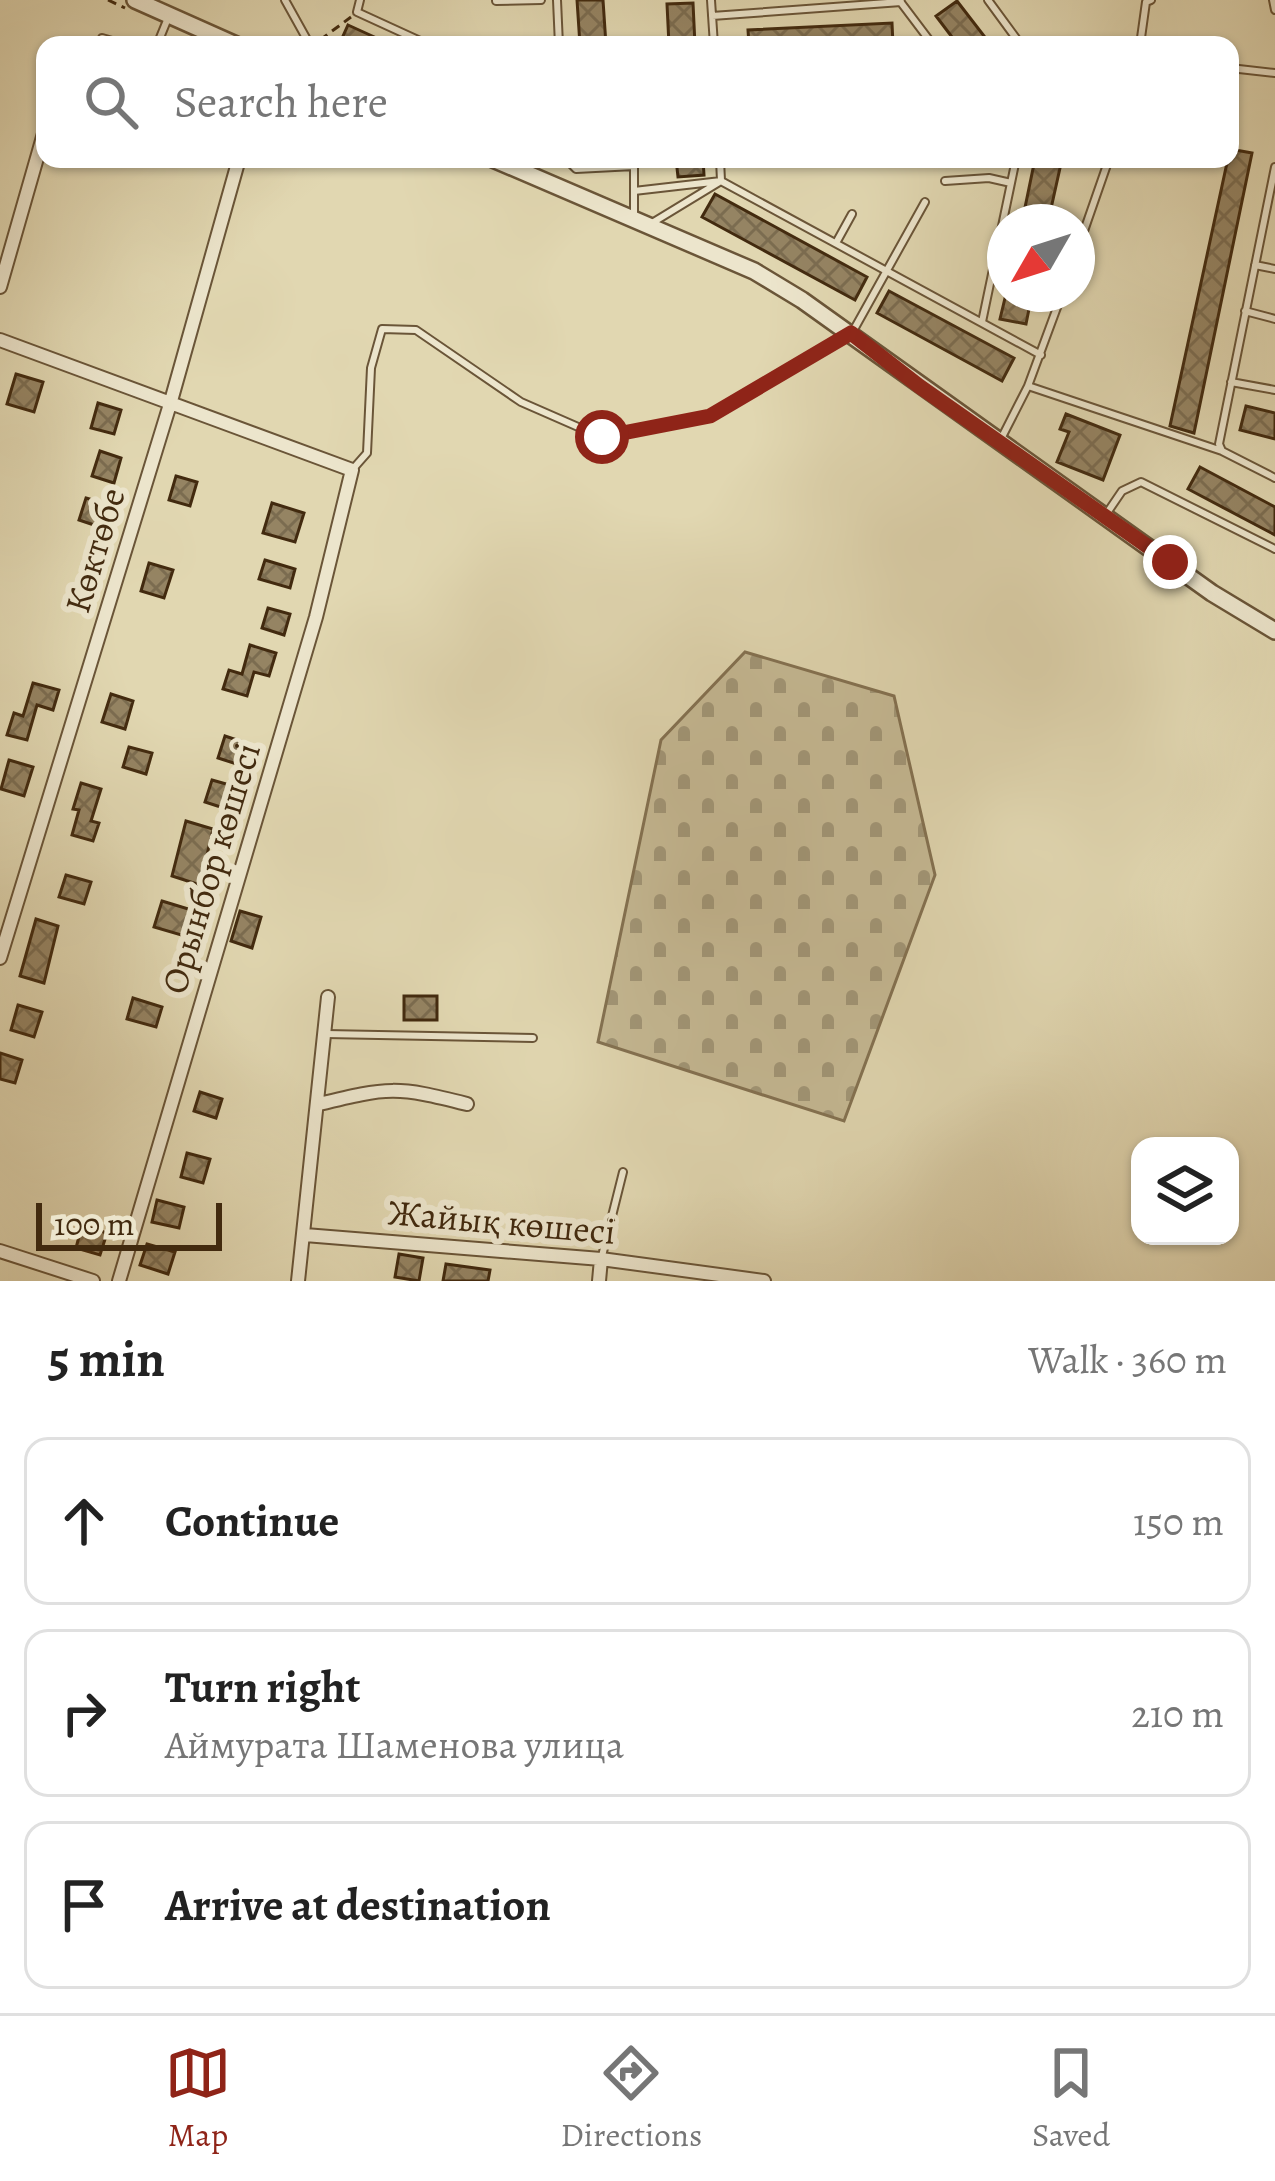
<!DOCTYPE html>
<meta charset="utf-8">
<style>
:root{--surface:#fff;--page:#f2f2f2;--text:#222;--muted:#767676;--line:#e0e0e0;--accent:#8f2418}
body{margin:0;font-family:Alegreya,serif;background:var(--page);color:var(--text)}
.controls{position:absolute;right:36px;bottom:36px;display:grid;overflow:hidden;border-radius:24px;box-shadow:0 3px 9px #0004}
.controls button{width:108px;height:108px;display:grid;place-items:center;padding:0;border:0;border-bottom:3px solid var(--line);background:var(--surface);color:var(--text);font:60px sans-serif}
.compass{position:absolute;left:987px;top:204px;width:108px;height:108px;border-radius:50%;background:var(--surface);box-shadow:0 3px 9px #0004;rotate:231deg}
.scale{position:absolute;left:36px;bottom:30px;width:186px;box-sizing:border-box;padding-left:12px;border:6px solid #422a0f;border-top:0;font-size:33px;line-height:42px;white-space:nowrap;color:#422a0f;-webkit-text-stroke:9px #ece5cc;paint-order:stroke}
.stop{position:absolute;width:36px;height:36px;margin:-27px;border:9px solid #8f2418;border-radius:50%;background:#fff}
.stop.end{background:#8f2418;border-color:#fff;box-shadow:0 3px 12px #0008}
.list{margin:0;padding:0;list-style:none}
h2{display:flex;justify-content:space-between;align-items:center;height:156px;margin:0;padding:0 48px;font-size:51px}
h2 small{font-size:39px;font-weight:400;color:var(--muted)}
.list li{display:grid;grid-template-columns:78px 1fr auto;gap:36px;align-items:center;box-sizing:border-box;height:168px;margin:0 24px 24px;padding:0 24px;border:3px solid var(--line);border-radius:24px}
.list b{display:block;font-size:45px;white-space:nowrap}
.list p{margin:0;font-size:39px;white-space:nowrap;color:var(--muted)}
.list em{font-size:39px;font-style:normal;color:var(--muted)}
.icon{flex:none;width:66px;height:66px;fill:none;stroke:currentColor;stroke-width:2;stroke-linecap:round;stroke-linejoin:round}
.map{position:relative;flex:none;width:1275px;height:1281px;overflow:hidden}
.search{position:absolute;background:var(--surface);box-shadow:0 3px 9px #0004;left:36px;right:36px;top:36px;height:132px;display:flex;align-items:center;gap:30px;box-sizing:border-box;padding:0 42px;border-radius:24px;color:var(--muted);font-size:45px}
.sheet{height:732px;background:var(--surface)}
nav{display:flex;justify-content:space-around;align-items:center;box-sizing:border-box;height:168px;border-top:3px solid var(--line);background:var(--surface);font-size:33px;color:var(--muted)}
nav a{display:grid;justify-items:center;gap:6px}
nav .on{color:var(--accent)}
.map>svg:first-child{display:block}
</style>
<div class="map">
<svg width="1275" height="1281" viewBox="0 0 1275 1281">
<defs>
<pattern id="cemetery-stones" width="16" height="16" patternUnits="userSpaceOnUse" patternTransform="scale(3)"><rect width="16" height="16" fill="#c6ba95"/><path d="M2 7V4a2 2 0 0 1 4 0v3zM10 15v-3a2 2 0 0 1 4 0v3z" fill="#a29778"/></pattern>
<pattern id="building-cross-hatch" width="8" height="8" patternUnits="userSpaceOnUse" patternTransform="scale(3)"><rect width="8" height="8" fill="#958463"/><path d="M0 0l8 8M0 8l8-8" fill="none" stroke="#7b6c50"/></pattern>
</defs>
<rect width="100%" height="100%" fill="#e1d7b1"/>
<filter id="stains"><feTurbulence type="fractalNoise" baseFrequency=".00167" numOctaves="4"/><feColorMatrix values="0 0 0 0 .2 0 0 0 0 .09 0 0 0 0 .02 0 0 0 .5 -.17"/></filter>
<radialGradient id="worn" r=".72"><stop offset=".6" stop-color="#630" stop-opacity="0"/><stop offset="1" stop-color="#630" stop-opacity=".3"/></radialGradient>
<!-- cemetery -->
<path fill="url(#cemetery-stones)" stroke="#847252" stroke-width="3" d="M745 652 894 696 935 875 844 1121 598 1042 661 740Z"/>
<!-- building -->
<path fill="url(#building-cross-hatch)" stroke="#422a0f" stroke-width="3" d="M577 0H603L606 45H580Z
M957 1 991 45H958L936 16Z
M693 3 695 45H669L667 4Z
M892 23 893 45H749L748 30Z
M348 25 392 45H339Z
M1230 149 1252 153 1194 433 1170 426Z
M676 159H703L704 175 678 177Z
M1035 159H1062L1048 222H1022Z
M715 194 867 277 855 300 702 217Z
M889 291 1014 358 1002 381 877 313Z
M1006 294H1032L1026 324 1000 319Z
M16 374 43 382 34 412 7 404Z
M98 403 121 410 114 434 91 428Z
M1246 406 1275 413V439L1240 430Z
M1066 414 1120 435 1103 480 1057 462 1069 432 1060 429Z
M100 451 121 458 114 483 92 476Z
M1200 467 1275 507V535L1188 489Z
M176 476 197 482 190 506 169 500Z
M86 498 107 504 100 527 79 520Z
M272 503 304 513 295 542 263 533Z
M265 560 295 569 290 588 259 579Z
M149 563 173 570 164 598 141 591Z
M268 608 290 614 284 635 262 628Z
M250 645 276 653 269 676 254 672 247 696 223 689 229 670 242 674Z
M33 683 59 690 53 710 37 705 27 740 7 735 14 713 23 716Z
M111 694 133 701 125 729 102 722Z
M225 736 249 744 243 766 218 758Z
M129 747 152 753 146 774 123 767Z
M9 760 33 767 24 796 1 789Z
M212 780 237 787 230 810 205 802Z
M81 783 101 789 91 821 99 823 93 841 72 835 79 810 73 809Z
M186 821 213 829 200 885 172 876Z
M66 875 91 882 84 904 59 897Z
M162 901 195 911 188 937 154 927Z
M240 911 261 917 252 948 231 941Z
M36 919 58 926 44 983 20 976Z
M404 996H437V1020H404Z
M133 998 162 1007 156 1027 127 1019Z
M18 1005 42 1012 34 1037 11 1030Z
M0 1053 22 1060 15 1083 0 1079Z
M200 1092 222 1099 216 1118 194 1111Z
M187 1153 210 1159 203 1183 181 1177Z
M157 1200 184 1207 179 1228 152 1222Z
M82 1225 107 1233 100 1255 76 1248Z
M147 1244 175 1252 168 1274 140 1265Z
M399 1254 423 1258 419 1281 395 1277Z
M446 1264 490 1270 488 1281H443Z"/>
<g fill="none" stroke-linecap="round" stroke-linejoin="round">
<defs>
<path id="service" d="M285 0 310 45
M360 0 357 12 429 45
M557 0 559 45
M711 0 714 45
M899 0 933 45
M988 0 1021 45
M1273 0 1275 10
M496 1 541 0
M712 16 901 2
M102 38 126 45
M157 45 168 18
M1140 45 1146 2 1151 0
M1230 68 1275 73
M566 159 576 169 634 166V216
M1275 167 1219 444 1222 451 1275 478
M945 181 989 178 1011 183
M634 191 721 181 1041 355
M652 223 721 181 720 159
M836 243 852 214
M1077 251 1109 159
M1255 265 1275 269
M1062 294 1028 386 1222 451
M1245 311 1275 319
M982 322 1016 159
M1231 382 1275 390
M1000 441 1028 386
M352 470 367 453 371 368 382 329 416 330 521 402 601 437 710 416 852 333 925 202
M1107 513 1122 491 1141 482 1275 549
M326 1034 533 1038
M602 1256 623 1172"/>
<path id="minor" d="M0 287 45 130
M0 340 352 470 316 617 119 1281
M0 958 171 401 239 159
M319 1104C388 1087 397 1086 467 1104
M305 1235 601 1259 764 1281
M0 1251 93 1281
M298 1281 328 997
M599 1281 601 1259"/>
<path id="tertiary" d="M135 0 236 45
M493 159 754 271 802 300 1212 593 1275 631"/>
</defs>
<!-- service casing -->
<use href="#service" stroke="#6a5538" stroke-width="10"/>
<!-- minor casing -->
<use href="#minor" stroke="#6a5538" stroke-width="16"/>
<!-- tertiary casing -->
<use href="#tertiary" stroke="#6a5538" stroke-width="20"/>
<!-- path -->
<path stroke="#422a0f" stroke-width="3" stroke-dasharray="9 6" stroke-linecap="butt" d="M108 0 125 8
M320 40 351 17"/>
<!-- service -->
<use href="#service" stroke="#ece5cc" stroke-width="6"/>
<!-- minor -->
<use href="#minor" stroke="#ece5cc" stroke-width="12"/>
<!-- tertiary -->
<use href="#tertiary" stroke="#ece5cc" stroke-width="15"/>
</g>
<g fill="none" stroke-linecap="round" stroke-linejoin="round">
<!-- route -->
<path stroke="#8f2418" stroke-width="15" d="M602 437 710 416 851 333 919 386 1170 562"/>
</g>
<g text-anchor="middle" stroke-width="12" stroke-linejoin="round" paint-order="stroke">
<!-- street labels -->
<g font-size="36" fill="#422a0f" stroke="#ece5cc">
<text transform="translate(94 550) rotate(-73)" y="13">Көктөбе</text>
<text transform="translate(210 868) rotate(-73)" y="13">Орынбор көшесі</text>
<text transform="translate(502 1221) rotate(5)" y="13">Жайық көшесі</text>
</g>
</g>
<rect width="100%" height="100%" filter="url(#stains)"/>
<rect width="100%" height="100%" fill="url(#worn)"/>
</svg>
<div class="controls">
<button><svg class="icon" aria-label="layers" viewBox="0 0 24 24"><path d="M12 4l9 5-9 5-9-5zM3 14l9 5 9-5"/></svg></button>
</div>
<svg class="compass" viewBox="-18 -18 36 36"><path d="M0-13l5 13h-10z" fill="#e53935"/><path d="M0 13l5-13h-10z" fill="#767676"/></svg>
<div class="scale">100 m</div>
<div class="stop" style="left:602px;top:437px"></div>
<div class="stop end" style="left:1170px;top:562px"></div>
<div class="search"><svg class="icon" aria-label="search" viewBox="0 0 24 24"><circle cx="10" cy="10" r="6"/><path d="M15 15l6 6"/></svg>Search here</div>
</div>
<section class="sheet">
<h2>5 min<small>Walk · 360 m</small></h2>
<ul class="list">
<li><svg class="icon" aria-label="ahead" viewBox="0 0 24 24"><path d="M12 20V5M6 11l6-6 6 6"/></svg><div><b>Continue</b></div><em>150 m</em></li>
<li><svg class="icon" aria-label="right" viewBox="0 0 24 24"><path d="M7 20v-9h11M14 6l5 5-5 5"/></svg><div><b>Turn right</b><p>Аймурата Шаменова улица</p></div><em>210 m</em></li>
<li><svg class="icon" aria-label="arrive" viewBox="0 0 24 24"><path d="M6 21V4h12l-3 4 3 4H6"/></svg><div><b>Arrive at destination</b></div></li>
</ul>
</section>
<nav>
<a class="on"><svg class="icon" aria-label="map" viewBox="0 0 24 24"><path d="M3 6l6-2 6 2 6-2v14l-6 2-6-2-6 2zM9 4v14M15 6v14"/></svg>Map</a>
<a><svg class="icon" aria-label="directions" viewBox="0 0 24 24"><path d="M12 3l9 9-9 9-9-9zM9 14v-3h6M13 9l2 2-2 2"/></svg>Directions</a>
<a><svg class="icon" aria-label="saved" viewBox="0 0 24 24"><path d="M7 4h10v16l-5-4-5 4z"/></svg>Saved</a>
</nav>
